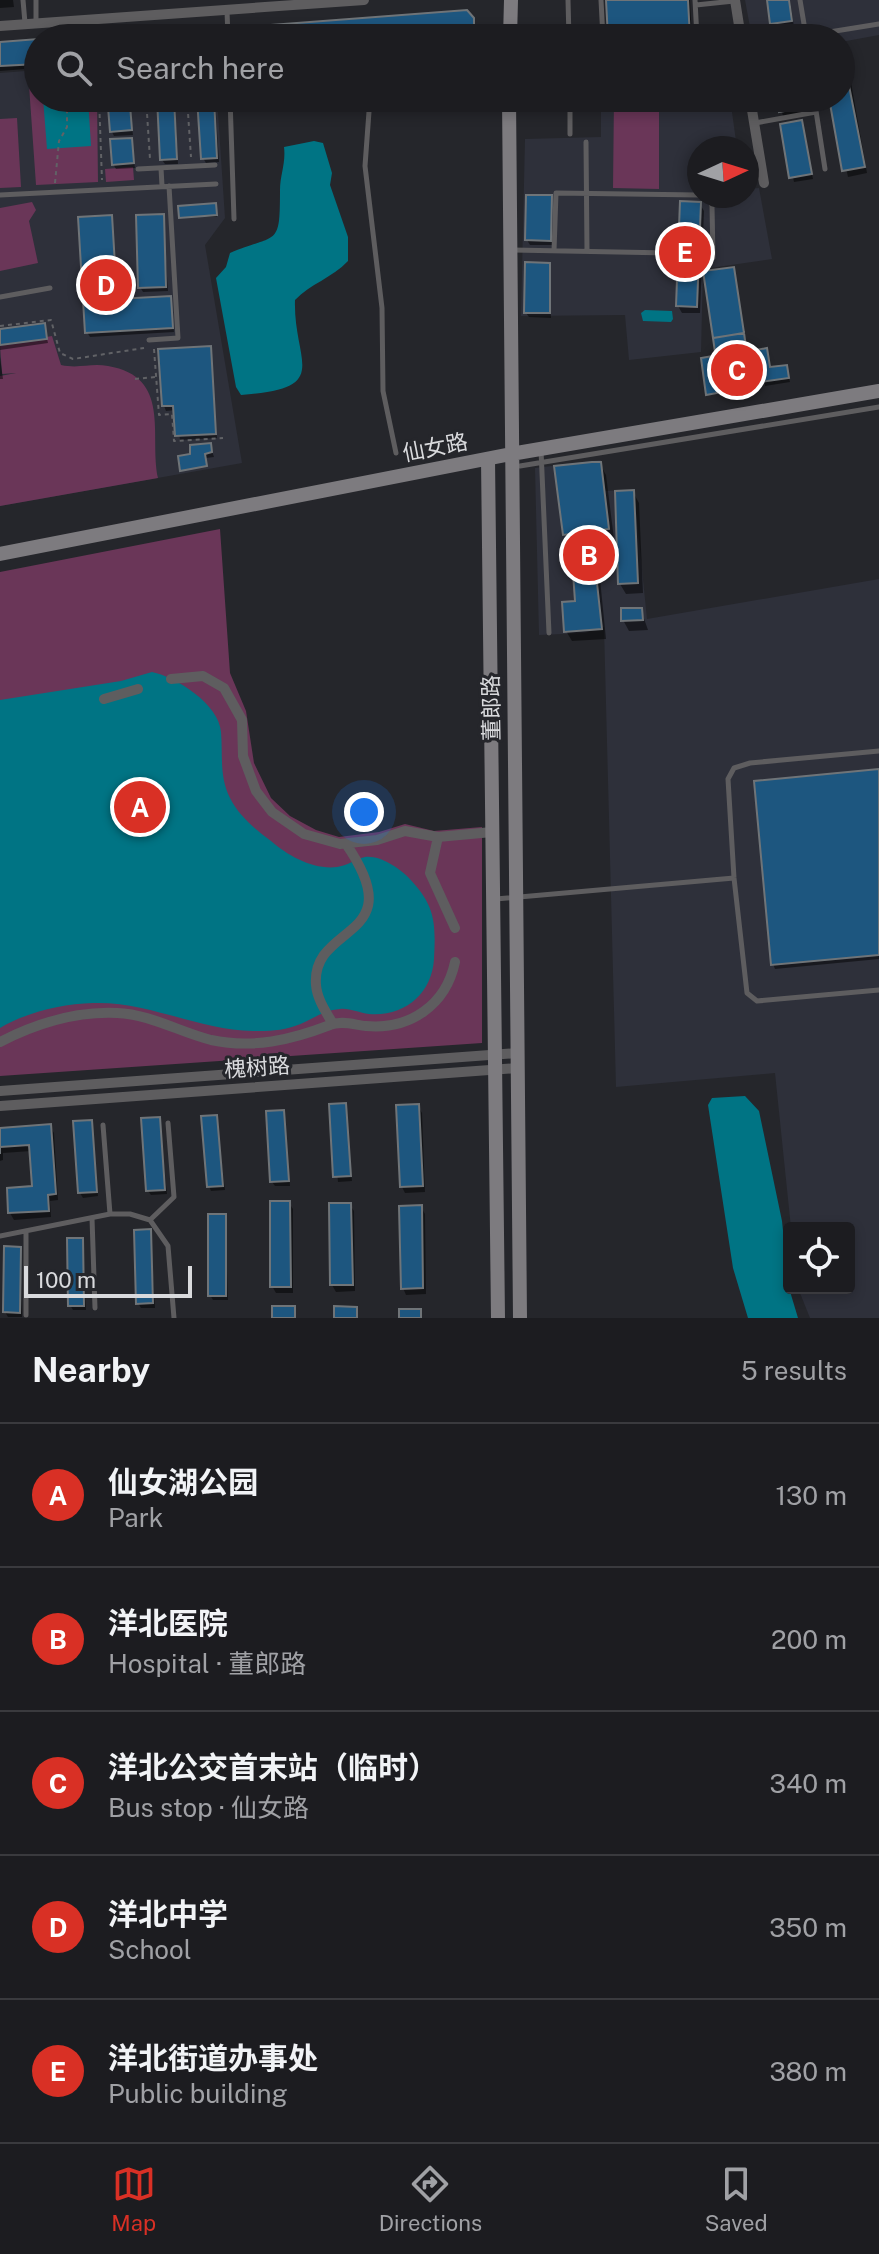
<!DOCTYPE html>
<meta charset="utf-8">
<style>
:root{--surface:#1c1c20;--page:#29292d;--text:#f1f3f6;--muted:#a0a1a5;--line:#3a3a3e;--accent:#d93025}
body{margin:0;font-family:"Public Sans","Noto Sans SC",sans-serif;background:var(--page);color:var(--text)}
.controls{position:absolute;right:24px;bottom:24px;display:grid;overflow:hidden;border-radius:8px;box-shadow:0 4px 12px #0003}
.controls button{width:72px;height:72px;display:grid;place-items:center;padding:0;border:0;border-bottom:2px solid var(--line);background:var(--surface);color:var(--text);font:40px sans-serif}
.compass{position:absolute;left:687px;top:136px;width:72px;height:72px;border-radius:50%;background:var(--surface);box-shadow:0 4px 12px #0003;rotate:86deg}
.scale{position:absolute;left:24px;bottom:20px;width:168px;box-sizing:border-box;padding-left:8px;border:4px solid #d9dadd;border-top:0;font-size:22px;line-height:28px;white-space:nowrap;color:#d9dadd;-webkit-text-stroke:6px #25262b;paint-order:stroke}
.you{position:absolute;left:364px;top:812px;width:28px;height:28px;margin:-20px;border:6px solid #fff;border-radius:50%;background:#1a73e8;box-shadow:0 0 0 12px #1a73e833}
.badge{display:grid;place-items:center;width:52px;height:52px;border-radius:50%;background:var(--accent);color:#fff;font-size:26px;font-weight:700}
.pin{position:absolute;translate:-50% -50%;border:4px solid #fff;box-shadow:0 2px 8px #0006}
.list{margin:0;padding:0;list-style:none}
h2{display:flex;justify-content:space-between;align-items:center;height:104px;margin:0;padding:0 32px;font-size:34px}
h2 small{font-size:26px;font-weight:400;color:var(--muted)}
.list li{display:grid;grid-template-columns:52px 1fr auto;gap:24px;align-items:center;box-sizing:border-box;height:144px;padding:0 32px;border-top:2px solid var(--line)}
.list b{display:block;font-size:30px;white-space:nowrap}
.list p{margin:0;font-size:26px;white-space:nowrap;color:var(--muted)}
.list em{font-size:26px;font-style:normal;color:var(--muted)}
.icon{flex:none;width:44px;height:44px;fill:none;stroke:currentColor;stroke-width:2;stroke-linecap:round;stroke-linejoin:round}
.map{position:relative;flex:none;width:879px;height:1318px;overflow:hidden}
.search{position:absolute;background:var(--surface);box-shadow:0 4px 12px #0003;left:24px;right:24px;top:24px;height:88px;display:flex;align-items:center;gap:20px;box-sizing:border-box;padding:0 28px;border-radius:44px;color:var(--muted);font-size:30px}
.sheet{height:824px;background:var(--surface)}
nav{display:flex;justify-content:space-around;align-items:center;box-sizing:border-box;height:112px;border-top:2px solid var(--line);background:var(--surface);font-size:22px;color:var(--muted)}
nav a{display:grid;justify-items:center;gap:4px}
nav .on{color:var(--accent)}
.map>svg:first-child{display:block}
</style>
<div class="map">
<svg width="879" height="1318" viewBox="0 0 879 1318">
<rect width="100%" height="100%" fill="#25262b"/>
<!-- built -->
<path fill="#2e303a" d="M745 0H879V35L841 42V38H752Z
M38 70V98H217L225 218 205 245 242 463 0 506V73Z
M601 98H730L737 148H699V196H747V189L759 188 772 259 703 269 701 352 629 360 625 315 521 316 525 139 601 137Z
M601 460 605 491 634 490 647 619 879 579V1318H810L798 1288H849V1228H791L775 1073 616 1087 604 627 585 633 539 635 535 468Z"/>
<!-- green -->
<path fill="#6a3658" d="M38 70V98H97L98 182 36 185 28 71Z
M614 98H659V189L613 188Z
M17 118 21 187 0 188V119Z
M133 167 134 180 106 182 105 169Z
M32 202 36 210 29 221 38 263 0 271V208Z
M52 336 61 365C79 369 90 363 108 366 172 377 149 435 158 478L0 506V376L16 373 2 374 0 345Z
M220 529 230 673 246 711 254 763 271 798 290 816 316 830 339 837 379 832 405 824 434 831 482 827V1043L0 1076V572Z"/>
<!-- water -->
<path fill="#007484" d="M43 98H88L91 146 47 149Z
M314 141 323 143 332 173 330 185 348 237V261C332 278 310 284 295 300 293 363 334 388 241 395L236 387 216 278 226 267 230 253C278 233 280 248 280 190 280 175 286 163 284 147Z
M645 310 672 311 673 319 671 322 643 321 641 313Z
M152 672C176 677 219 704 221 732 223 755 219 776 230 798 239 816 255 829 271 841 288 856 314 870 337 867 347 866 355 859 365 857 379 855 398 867 408 877 435 905 436 921 434 959 432 994 404 1017 369 1014 359 1013 350 1008 340 1009 323 1010 310 1021 295 1026 282 1031 267 1031 253 1031 198 1030 148 1001 93 1003 62 1004 27 1012 0 1028V700L121 681Z
M745 1096 759 1111 782 1221 789 1288 798 1318H748L733 1268 708 1105 712 1098Z"/>
<!-- shadow -->
<path fill="#0007" d="M0 0H13L14 7 0 8Z
M608 0H690L692 38H610Z
M769 0H790L794 27 776 30Z
M472 19 477 33 413 38H234Z
M38 41V68L0 71V44Z
M841 47 846 54 867 173 848 177 831 98H841Z
M159 98H175L178 164H165L162 160Z
M199 98H215L219 162 206 163 203 158Z
M778 98H800L802 113 783 116Z
M129 107 133 135 114 136 112 132Z
M801 122 813 179 794 182 782 126Z
M131 140 135 168 116 169 113 164Z
M551 197 553 245H530L527 240Z
M700 204 704 211 700 313H682L678 306Z
M216 208 217 217H181Z
M163 216 168 291 143 292 140 287Z
M111 217 119 301 170 298 174 332 90 337 87 332Z
M549 265 551 318 529 317 526 313Z
M732 269 746 350 719 354 717 351Z
M44 325 48 343 0 350V331Z
M210 348 217 438 180 440 176 410 166 411 164 406Z
M766 350 771 369 786 367 790 382 765 386Z
M0 357 3 379H0Z
M210 445 214 457 206 458 207 464 182 468 193 455Z
M600 464 606 475 614 539 593 542 597 549 606 639 572 641 566 631 577 603 573 545 565 534Z
M633 492 639 503 643 593 626 594 620 584Z
M641 610 648 630 629 631 623 620Z
M879 771V959L775 969 773 964Z
M345 1105 352 1181 338 1182 331 1106Z
M418 1106 422 1113 425 1192 405 1193 402 1187Z
M283 1112 290 1186H275L272 1182Z
M216 1117 225 1190 211 1191 209 1186Z
M159 1119 167 1194 151 1195 148 1191Z
M90 1122 98 1196 83 1198 80 1193Z
M50 1126 54 1133 58 1200 50 1201 51 1217 14 1220 10 1213 34 1188 31 1151 3 1153V1160L0 1161V1130Z
M289 1203 293 1209V1293H276L272 1286Z
M350 1205 354 1211 355 1291 336 1292 332 1285Z
M421 1207 425 1214 426 1294 406 1295 403 1288Z
M225 1216 228 1300H213L210 1295Z
M150 1231 155 1308H141L138 1303Z
M82 1240 86 1310H73L70 1305Z
M20 1249 22 1317H8L5 1312Z"/>
<!-- building -->
<path fill="#1d567f" stroke="#6f7478" stroke-width="2" d="M606 0H688L690 38H608Z
M767 0H789L792 21 770 24Z
M467 10 474 18V27L327 38H232L231 28Z
M219 26 220 38H54Z
M38 39V64L0 66V42Z
M841 45 865 167 842 171 829 98H841Z
M157 98H174L177 159 160 160Z
M197 98H214L217 158 201 159Z
M776 98H799L801 108 779 112Z
M130 105 132 130 110 132 108 107Z
M802 120 812 174 789 178 780 124Z
M132 138 134 163 112 165 110 139Z
M526 195H552L551 241 525 240Z
M680 201 701 202 697 307 676 306Z
M216 203 217 215 179 218 178 206Z
M164 214 166 287 138 288 136 215Z
M112 215 117 299 171 296 173 328 85 333 78 217Z
M525 262 550 263V313H524Z
M734 267 744 333 713 338 703 271Z
M45 323 47 339 0 345V329Z
M744 333 746 347 715 352 713 338Z
M211 346 216 434 175 436 173 406H162L158 349Z
M767 348 770 367 787 365 789 378 760 382 756 350Z
M713 356 717 393 706 395 701 358Z
M211 443 212 452 205 454 207 466 180 471 178 456 190 454V445Z
M592 462H601L609 529 563 535 554 466Z
M634 490 638 583 618 584 615 491Z
M592 537 602 629 564 632 562 602 575 601 571 544H575L574 538Z
M621 608H642L643 620 621 621Z
M879 769V955L771 965 754 781Z
M346 1103 351 1176 333 1177 329 1104Z
M419 1104 423 1186 400 1187 396 1105Z
M284 1110 289 1181 270 1182 266 1111Z
M217 1115 223 1186 207 1187 201 1116Z
M160 1117 165 1190 146 1191 141 1118Z
M92 1120 97 1192 78 1193 73 1121Z
M51 1124 56 1194 48 1195 49 1211 8 1213 7 1188 32 1186 29 1145 0 1147V1154V1128Z
M270 1201H290L291 1287H270Z
M329 1203H351L353 1285H330Z
M422 1205 423 1288 401 1289 399 1206Z
M208 1214H226V1296H208Z
M151 1229 153 1303 136 1304 134 1230Z
M67 1238H83L84 1306H68Z
M4 1246 21 1247 20 1313 3 1312Z
M272 1306H295V1318H272Z
M334 1306 357 1307V1318H334Z
M399 1309H421V1318H399Z"/>
<g fill="none" stroke-linecap="round" stroke-linejoin="round">
<!-- path -->
<path stroke="#616266" stroke-width="2" stroke-dasharray="4 4" stroke-linecap="butt" d="M99 98 102 180
M146 98 150 159
M187 98 191 157
M55 183 59 141 67 127V111L99 108
M0 326 51 320 60 353 73 359 144 348
M154 349 159 415 172 414 174 441 223 438
M135 379 155 377"/>
<!-- lane -->
<path stroke="#5e5d5f" stroke-width="5" d="M23 0 25 23
M36 0V23
M568 0 569 38
M601 0 603 38
M695 0 697 38
M800 0 806 36
M696 5 734 1
M227 11 228 38
M388 38 473 32 593 33
M792 38 879 24
M230 98 234 219
M370 98 365 166 382 308 383 391 396 453
M570 98V134
M814 98 825 169
M755 123 816 112
M586 142 587 251
M161 168 162 186
M138 169 215 165
M0 195 216 184
M708 196 712 206 713 258
M513 250 669 253
M554 251 556 193 699 195
M0 297 50 288
M149 340 178 338 169 186
M541 450 549 633
M520 466 879 407
M879 751 750 763 734 768 728 779 734 878 747 993 757 1001 879 990
M496 899 734 878
M103 1125 110 1214
M92 1218 95 1308
M150 1220 174 1197 168 1123
M26 1233V1315
M0 1236 110 1214H130L150 1220 168 1246 174 1318"/>
<!-- street -->
<path stroke="#5e5d5f" stroke-width="10" d="M735 0 741 38
M0 26 364 0
M750 98 764 183
M171 679 203 676 224 688 242 720 243 756 256 791 272 812 304 834 340 844 377 840 405 831 438 837 492 832
M104 699 138 689
M438 837 430 873 455 928
M333 1024C326 1012 317 999 316 985 311 922 413 941 346 844
M0 1042C37 1023 75 1011 117 1013 150 1014 179 1032 211 1040 253 1049 291 1040 330 1025 341 1020 355 1025 366 1026 410 1030 446 1005 455 962
M0 1091 517 1053
M0 1106 517 1068"/>
<!-- secondary -->
<path stroke="#7d7b7f" stroke-width="14" d="M510 38 511 0
M509 98 520 1318
M488 459 498 1318
M0 554 511 454 879 391"/>
</g>
<g text-anchor="middle" stroke-width="6" stroke-linejoin="round" paint-order="stroke">
<!-- street labels -->
<g font-size="22" fill="#d9dadd" stroke="#25262b">
<text transform="translate(435 447) rotate(-11)" y="8">仙女路</text>
<text transform="translate(491 708) rotate(-91)" y="8">董郎路</text>
<text transform="translate(257 1067) rotate(-4)" y="8">槐树路</text>
</g>
</g>
</svg>
<div class="controls">
<button><svg class="icon" aria-label="locate" viewBox="0 0 24 24"><circle cx="12" cy="12" r="6"/><path d="M12 2v4M12 18v4M2 12h4M18 12h4"/></svg></button>
</div>
<svg class="compass" viewBox="-18 -18 36 36"><path d="M0-13l5 13h-10z" fill="#e53935"/><path d="M0 13l5-13h-10z" fill="#a0a1a5"/></svg>
<div class="scale">100 m</div>
<div class="you"></div>
<div class="pin badge" style="left:140px;top:807px">A</div>
<div class="pin badge" style="left:589px;top:555px">B</div>
<div class="pin badge" style="left:737px;top:370px">C</div>
<div class="pin badge" style="left:106px;top:285px">D</div>
<div class="pin badge" style="left:685px;top:252px">E</div>
<div class="search"><svg class="icon" aria-label="search" viewBox="0 0 24 24"><circle cx="10" cy="10" r="6"/><path d="M15 15l6 6"/></svg>Search here</div>
</div>
<section class="sheet">
<h2>Nearby<small>5 results</small></h2>
<ul class="list">
<li><span class="badge">A</span><div><b>仙女湖公园</b><p>Park</p></div><em>130 m</em></li>
<li><span class="badge">B</span><div><b>洋北医院</b><p>Hospital · 董郎路</p></div><em>200 m</em></li>
<li><span class="badge">C</span><div><b>洋北公交首末站（临时）</b><p>Bus stop · 仙女路</p></div><em>340 m</em></li>
<li><span class="badge">D</span><div><b>洋北中学</b><p>School</p></div><em>350 m</em></li>
<li><span class="badge">E</span><div><b>洋北街道办事处</b><p>Public building</p></div><em>380 m</em></li>
</ul>
</section>
<nav>
<a class="on"><svg class="icon" aria-label="map" viewBox="0 0 24 24"><path d="M3 6l6-2 6 2 6-2v14l-6 2-6-2-6 2zM9 4v14M15 6v14"/></svg>Map</a>
<a><svg class="icon" aria-label="directions" viewBox="0 0 24 24"><path d="M12 3l9 9-9 9-9-9zM9 14v-3h6M13 9l2 2-2 2"/></svg>Directions</a>
<a><svg class="icon" aria-label="saved" viewBox="0 0 24 24"><path d="M7 4h10v16l-5-4-5 4z"/></svg>Saved</a>
</nav>
